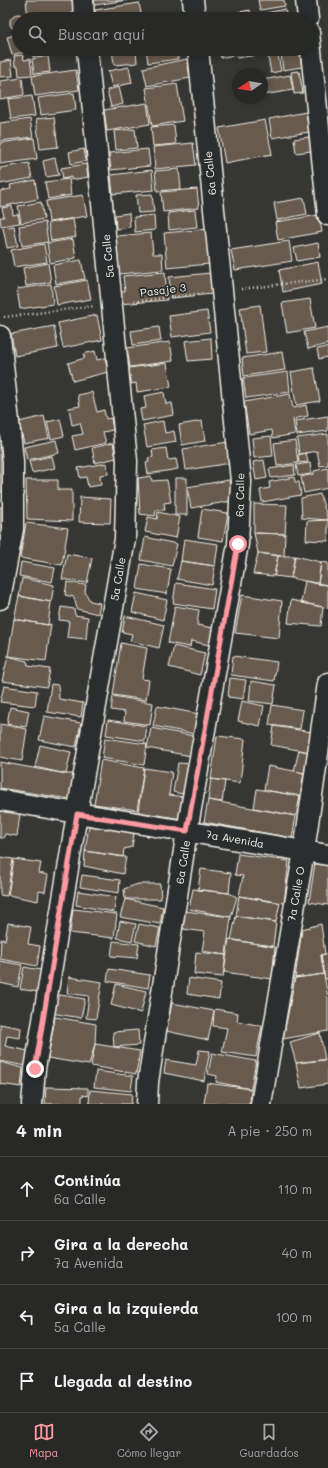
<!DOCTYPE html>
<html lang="es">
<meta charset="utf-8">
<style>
:root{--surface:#282827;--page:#343433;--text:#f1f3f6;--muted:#a5a6a7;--line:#444;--accent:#ff9aa2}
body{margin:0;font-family:Mali,sans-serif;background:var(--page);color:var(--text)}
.compass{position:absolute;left:232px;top:68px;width:36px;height:36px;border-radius:50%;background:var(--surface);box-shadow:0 2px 6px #0003;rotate:258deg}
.stop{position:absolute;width:12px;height:12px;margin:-9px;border:3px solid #ff9aa2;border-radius:50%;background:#fff}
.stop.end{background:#ff9aa2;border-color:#fff;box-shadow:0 1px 4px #0008}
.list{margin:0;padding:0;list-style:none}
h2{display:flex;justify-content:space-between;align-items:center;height:52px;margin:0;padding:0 16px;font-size:17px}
h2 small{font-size:13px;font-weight:400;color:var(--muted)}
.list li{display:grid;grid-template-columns:26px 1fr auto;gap:12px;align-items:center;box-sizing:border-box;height:64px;padding:0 16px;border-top:1px solid var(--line)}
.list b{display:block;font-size:15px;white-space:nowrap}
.list p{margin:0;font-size:13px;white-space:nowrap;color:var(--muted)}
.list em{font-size:13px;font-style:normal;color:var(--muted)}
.icon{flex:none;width:22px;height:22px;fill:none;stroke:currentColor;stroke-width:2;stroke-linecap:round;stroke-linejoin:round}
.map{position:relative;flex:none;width:328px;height:1104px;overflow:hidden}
.search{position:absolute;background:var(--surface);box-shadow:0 2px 6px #0003;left:12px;right:12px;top:12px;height:44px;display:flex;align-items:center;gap:10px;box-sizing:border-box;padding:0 14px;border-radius:22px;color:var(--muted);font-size:15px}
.sheet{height:308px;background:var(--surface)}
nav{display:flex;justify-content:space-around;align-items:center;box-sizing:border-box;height:56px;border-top:1px solid var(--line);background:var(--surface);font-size:11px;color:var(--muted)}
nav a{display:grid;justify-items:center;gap:2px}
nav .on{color:var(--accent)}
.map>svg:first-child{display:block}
</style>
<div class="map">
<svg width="328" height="1104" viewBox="0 0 328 1104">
<rect width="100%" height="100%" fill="#363634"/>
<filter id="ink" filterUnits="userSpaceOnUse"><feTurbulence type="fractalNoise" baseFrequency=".025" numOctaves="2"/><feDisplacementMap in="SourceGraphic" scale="8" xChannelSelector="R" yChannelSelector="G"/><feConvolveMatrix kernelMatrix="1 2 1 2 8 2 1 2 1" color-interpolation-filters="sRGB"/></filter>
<g filter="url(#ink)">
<!-- building -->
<path fill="#675a4e" stroke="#f4f1e8" d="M26 0H72L74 14 28 19Z
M94 0H127L95 5Z
M258 0H284L285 6 260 10Z
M139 3 142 19H96L95 10Z
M285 9 287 19H267L266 13Z
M250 10 251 19H212V17Z
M19 14 24 16 26 19H19V31H18L13 29 10 25V20L14 15Z
M19 34V49H23L24 52 12 55 7 37Z
M32 49H76V51L33 57Z
M112 49H136L137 63 114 65Z
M146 49H177L178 59 148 63Z
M220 49H232L233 55 221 58Z
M235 49H256L258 55 237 58Z
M260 49H275L276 52 261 54Z
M299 51 302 67 283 70 281 54Z
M23 55 24 60 30 59 32 75 19 76 18 66H15L14 56Z
M278 55 281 71 271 73 268 57Z
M48 56 50 72 34 74 32 59Z
M187 59 190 78 147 86 143 68Z
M11 60 13 76 0 77V62Z
M129 67 132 83 112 87 108 71Z
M76 70 79 90 35 96 32 76Z
M299 71 303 93 294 94 291 72Z
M290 75 293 90 263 95 262 80Z
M22 78 24 95 0 99V81Z
M177 84 183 121 152 126 146 88Z
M119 87 123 104 111 107 107 90Z
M74 93 76 110 41 115 38 98Z
M32 96 35 116 11 119 8 99Z
M147 103 150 124 107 131 104 110Z
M306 112 309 132 272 138 269 119Z
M54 117 58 147 40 149 36 119Z
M30 119 33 137 0 141V123Z
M265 120 272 154 225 163 219 128Z
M174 125 176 144 153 146 151 127Z
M135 129 137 148 116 150 114 131Z
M309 137 311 151 296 153 294 139Z
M34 138 37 159 0 164V143Z
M193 143 196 165 155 169 153 147Z
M84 149 86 161 71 164 69 152Z
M148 149 150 166 111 170 109 153Z
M55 158 59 175 46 177 43 161Z
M29 163 32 178 0 184V168Z
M86 164 88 177 71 180V177L63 179 61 168Z
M179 169 181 189 157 191 155 171Z
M152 170 154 190 113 194 111 175Z
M69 179 71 195 48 199 45 182Z
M35 180 38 199 0 207V191L11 189 10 185Z
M197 189 199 208 163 212 161 192Z
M152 194 154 212 138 213 136 195Z
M83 195 87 216 49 222 46 201Z
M304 198 307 214 277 220 274 203Z
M41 202 44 219 21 223 18 206Z
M12 206 13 215 18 214 20 223 1 226 0 217H4L2 208Z
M195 210 197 227 169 230 168 213Z
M129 213 130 227 116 229 115 215Z
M154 215 155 230 135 232 134 217Z
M319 215 322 232 278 240 275 222Z
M73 219 76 237 51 241 48 223Z
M45 222 48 242 22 246 19 226Z
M14 226 18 246 7 248 3 228Z
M206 229 209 264 167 268 164 233Z
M151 233 153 254H162L163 270 119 274 116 236Z
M73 239 76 258 50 263 47 243Z
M289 241 292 261 235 270 231 250Z
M318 243 320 257 297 261 294 248Z
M44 244 47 262 14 267 11 250Z
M81 260 85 279 56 284 53 265Z
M318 262 322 284 283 292 279 270Z
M48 263 51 282 26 286 23 268Z
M165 272 167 300 119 304 118 292 125 291 123 276Z
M211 273 213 294 171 298 169 277Z
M87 280 91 299 57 305 54 286Z
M51 284 53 304 20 309 17 289Z
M310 299 315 328 287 333 282 303Z
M260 305 266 352 246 354 240 308Z
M207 311 210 332 172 337 169 316Z
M97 315 102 340 63 348 58 323Z
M54 326 58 348 15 356 11 334Z
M159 327 161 341 133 345 131 331Z
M328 327V344L308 349 304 332Z
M211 338 212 359 188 361 185 341Z
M170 342 173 361 130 367 127 348Z
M328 347V357L319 359 317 349Z
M95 351 97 360 105 358 108 372 73 381 68 363 85 358 83 354Z
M282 352 285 370 244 376 242 358Z
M167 363 171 387 137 392 136 383 131 384 129 368Z
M314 368 320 401 296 405 291 372Z
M288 372 290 392 246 398 243 378Z
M92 392 97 412 104 410 106 419 111 418 113 430 103 432 106 443 75 450 72 436 83 434 80 423 72 425 69 408 80 406 78 395Z
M164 392 166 404 172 403 174 415 142 421 140 409 146 408 144 396Z
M290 394 293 408 306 405 308 416 293 419 295 434 273 438 272 430 249 434 244 402Z
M44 416 49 438 24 443 19 422Z
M328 416V431L297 435 295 421Z
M60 419 64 436 51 439 47 422Z
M163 421 165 433 174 431 176 442 147 447 143 425Z
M202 421 205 441 182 445 179 425Z
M328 434V465L320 466 317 451 299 454 297 438Z
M271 436 273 456 254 458 252 438Z
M56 440 59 453 27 460 24 447Z
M295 440 298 463 277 466 274 443Z
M228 442 231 463 186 470 183 449Z
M1 443 8 491 0 492V444Z
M113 443 116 458 95 463 92 448Z
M166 448 168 460 176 459 178 469 148 474 146 463 149 462 148 458 153 457 152 450Z
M306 453 308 462 299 463 298 455Z
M52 456 55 468 32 473 29 461Z
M264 460 267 478 256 480 253 462Z
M107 463 108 474 100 475 101 485 88 487 86 477 80 478 78 468Z
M310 463 311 474 298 476 296 465Z
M294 465 295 475 271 478 269 469Z
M328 468V488L304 493 301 477 314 474V471Z
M151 476 152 481 167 480 171 502 164 503 165 510H156L155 516 140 514 138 478Z
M294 477 295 482H299L301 495 262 502 260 490 270 488 269 482Z
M175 478H187V515H175Z
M26 480H58V490H72V521L27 519Z
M229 480 232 501 191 508 187 487Z
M320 494 328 520 302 518 301 498Z
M80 497 111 499 110 523 79 522Z
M254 504 287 505 285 534 254 533Z
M0 507 7 508 3 532H0Z
M202 509 228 513 223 541 198 537Z
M158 512 180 517 176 538 145 532 148 517 157 519Z
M328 520V541L306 540 307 521Z
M26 523 68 528 62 565 20 558Z
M254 533 285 534 284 556 258 553Z
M145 537 177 544 172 566 141 560Z
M184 539 218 544 215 566 181 561Z
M258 553 278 556 274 576 253 574Z
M67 554 92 558 87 583 62 579Z
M278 556H295L291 578 274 576Z
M295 556 321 562 318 584 291 578Z
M181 561 215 566 212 585 177 579Z
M21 562 55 568 52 582 19 576Z
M321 562 328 563V585L318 584Z
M141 564 171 569 167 594 137 589Z
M22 578 54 585 51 602 19 596Z
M305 581 328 585V608L301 603Z
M67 582 86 585 85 592 90 601 100 603 98 614 77 609 74 597 65 595Z
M176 583 215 589 212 609 173 603Z
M136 593 167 600 163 620 132 612Z
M242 595 282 601 279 638 235 633Z
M19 596 51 602 48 625 14 619Z
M291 600 323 607 321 626 288 623Z
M175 606 199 610 197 625 213 628 209 645 191 641 190 647 168 643Z
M61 607 74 609 75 615 88 617 86 639 67 637 69 621 59 620Z
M125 616 164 625 159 648 130 641 132 634 122 632Z
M14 619 48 625 51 624 46 661 8 656Z
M121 643 147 648 142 679 149 680 146 700 113 695Z
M174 646 205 653 200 675 169 667Z
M8 656 27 661 28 666 50 669 47 687 2 681Z
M233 656 277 662 274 681 231 675Z
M230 678 246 680 243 699 228 697Z
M251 681 276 685 273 704 249 701Z
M51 684 58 685 59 699 83 703 81 717 47 712Z
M4 686 37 691 35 706 0 702Z
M113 696 153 703 150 725 124 721 125 712 111 710Z
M242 701 264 706 260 726 238 721Z
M272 705 303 710 300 729 269 725Z
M157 706 199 714 195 734 153 726Z
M10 707 29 711 26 727 7 724Z
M44 716 81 723 76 747 39 740Z
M108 720 147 726 145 741 106 735Z
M0 724 27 729 22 761 0 757Z
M274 726 312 732 309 752 271 745Z
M151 728 194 736 191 756 147 748Z
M217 736 245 739 240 783 211 779Z
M105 738 147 744 144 765 102 758Z
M40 745 71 752 66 774 35 767Z
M299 750 309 752 304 773 294 771Z
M101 760 144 768 137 810 94 804Z
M0 762 66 774H74L70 799 0 788Z
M178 763 193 764 188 795 173 792Z
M268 766 304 773 300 796 264 790Z
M144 768 172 772 169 795 185 797 182 819 138 812Z
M211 779 225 781 222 802 208 800Z
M257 789 300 796 296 816 254 808Z
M208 800 296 816 292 838 204 822Z
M0 811 20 814 17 836 5 834 3 838H0Z
M89 826 134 833 132 847 124 849 123 857 85 851Z
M85 851 126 857 123 874 84 866Z
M238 854 289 861 284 903 239 896 243 876 235 875Z
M0 857 13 859 7 896 0 895Z
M14 859 41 863 39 873 48 875 45 892 39 891 38 901 8 895Z
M315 863 328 865V905L309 902Z
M201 869 231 873 229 893 198 890Z
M82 875 120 880 119 893 80 887Z
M138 884H160L161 899H125L124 889Z
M193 889 229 893 237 897 231 917 189 909Z
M78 891 116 897 114 912 76 905Z
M239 896 280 903 276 922 236 916Z
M125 899 163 907 160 924 120 917Z
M73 909 117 914 114 938 70 933Z
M185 911 231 917 226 955 202 951 205 932 183 929Z
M236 916 276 922 273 946 231 940Z
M120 921 136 924 132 941 117 938Z
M8 923 31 927 28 944 40 946 37 966 0 959 1 939 5 940Z
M139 924 160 928 156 946 135 941Z
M321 924 325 954 321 955 324 974 295 978 302 929Z
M229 939 275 947 272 979 224 972Z
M113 941 139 944 137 958 111 956Z
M196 952 226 955 223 977 194 974Z
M325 954H328V979H325L321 955Z
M0 961 22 965 18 987 0 983Z
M24 967 41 970 38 992 20 989Z
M109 969 150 975 148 988 107 981Z
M324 974 328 998V1031L283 1039 295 978Z
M69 977 102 982 96 1019 86 1018 89 996 67 993Z
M189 978 221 983 219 999 187 994Z
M116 984 146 991 141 1013 111 1005Z
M54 994 85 999 81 1018 51 1013Z
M172 1003 214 1011 208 1040 166 1031Z
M215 1009 238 1013 237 1021 262 1026 256 1057 222 1052 227 1028 213 1026 214 1011Z
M55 1017 96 1024 95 1044 89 1065 48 1058Z
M0 1024 21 1028 20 1038 7 1036 5 1046 28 1051 26 1066 0 1061Z
M138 1030 139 1045 114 1047 113 1032Z
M320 1033 325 1060 296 1063 290 1042Z
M95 1044 140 1051 136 1074 91 1066Z
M199 1050 210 1051 204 1081 164 1073 166 1060 196 1065Z
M212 1053 256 1061 251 1089 216 1082 217 1076 208 1074Z
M328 1059V1084L301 1088 296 1063Z
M0 1062 23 1068 21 1087 0 1084Z
M96 1071 133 1076 131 1091 94 1087Z
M207 1083 251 1089 250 1104H204Z
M46 1087 88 1088V1096L82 1095V1104H45Z
M90 1090 132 1094 131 1104H89Z"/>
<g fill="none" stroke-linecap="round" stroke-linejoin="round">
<defs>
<path id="street" d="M83 0 84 19
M193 0 195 19
M306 0 308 19
M309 32 328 215
M0 336 13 461V529L0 599
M0 800 328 855
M32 1104 35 1069 77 814 125 539 127 461 87 49
M147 1104 148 1082 187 831 238 544 241 481 198 49
M261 1104 304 851 328 683"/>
</defs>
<!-- street casing -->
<use href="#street" stroke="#f4f1e8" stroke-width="23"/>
<!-- path -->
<path stroke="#f4f1e8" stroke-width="2.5" stroke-dasharray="1 3" stroke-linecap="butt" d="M241 289 328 279
M130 302 204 293
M4 317 95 306"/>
<!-- street -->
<use href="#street" stroke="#2a2d2e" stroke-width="20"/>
</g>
</g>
<g fill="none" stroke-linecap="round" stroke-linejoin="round" filter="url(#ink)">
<!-- route -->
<path stroke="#ff9aa2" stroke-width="5" d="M35 1069 77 814 187 831 238 544"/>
</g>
<g text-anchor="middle" stroke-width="3.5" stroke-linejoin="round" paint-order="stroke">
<!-- street labels -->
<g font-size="11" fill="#f4f1e8" stroke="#2a2d2e">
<text transform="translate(210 173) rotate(-96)" y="4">6a Calle</text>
<text transform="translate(108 256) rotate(-96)" y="4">5a Calle</text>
<text transform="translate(163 290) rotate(-7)" y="4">Pasaje 3</text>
<text transform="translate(240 495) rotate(-89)" y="4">6a Calle</text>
<text transform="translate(118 579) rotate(-80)" y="4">5a Calle</text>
<text transform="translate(235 839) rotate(10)" y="4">7a Avenida</text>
<text transform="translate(183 862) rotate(-81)" y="4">6a Calle</text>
<text transform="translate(296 894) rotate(-80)" y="4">7a Calle O</text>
</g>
</g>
</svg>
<svg class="compass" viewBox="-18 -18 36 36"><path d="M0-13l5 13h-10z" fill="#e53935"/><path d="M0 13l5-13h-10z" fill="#a5a6a7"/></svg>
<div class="stop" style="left:238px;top:544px"></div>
<div class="stop end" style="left:35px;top:1069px"></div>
<div class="search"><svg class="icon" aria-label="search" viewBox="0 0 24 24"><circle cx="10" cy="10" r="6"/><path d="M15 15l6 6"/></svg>Buscar aquí</div>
</div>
<section class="sheet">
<h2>4 min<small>A pie · 250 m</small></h2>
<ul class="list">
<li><svg class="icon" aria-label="ahead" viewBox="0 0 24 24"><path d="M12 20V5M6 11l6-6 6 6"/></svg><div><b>Continúa</b><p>6a Calle</p></div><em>110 m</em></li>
<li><svg class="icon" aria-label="right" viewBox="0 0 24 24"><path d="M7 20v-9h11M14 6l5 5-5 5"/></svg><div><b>Gira a la derecha</b><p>7a Avenida</p></div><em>40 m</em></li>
<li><svg class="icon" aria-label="left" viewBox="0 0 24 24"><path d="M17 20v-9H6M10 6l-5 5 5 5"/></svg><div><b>Gira a la izquierda</b><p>5a Calle</p></div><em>100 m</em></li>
<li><svg class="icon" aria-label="arrive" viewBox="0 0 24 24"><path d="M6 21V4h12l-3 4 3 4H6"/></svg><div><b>Llegada al destino</b></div></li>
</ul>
</section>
<nav>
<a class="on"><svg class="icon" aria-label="map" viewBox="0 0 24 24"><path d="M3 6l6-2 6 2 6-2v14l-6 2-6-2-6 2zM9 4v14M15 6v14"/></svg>Mapa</a>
<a><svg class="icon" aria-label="directions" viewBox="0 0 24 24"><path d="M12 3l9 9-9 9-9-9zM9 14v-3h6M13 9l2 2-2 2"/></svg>Cómo llegar</a>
<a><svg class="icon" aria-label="saved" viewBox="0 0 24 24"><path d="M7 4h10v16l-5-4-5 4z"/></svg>Guardados</a>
</nav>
